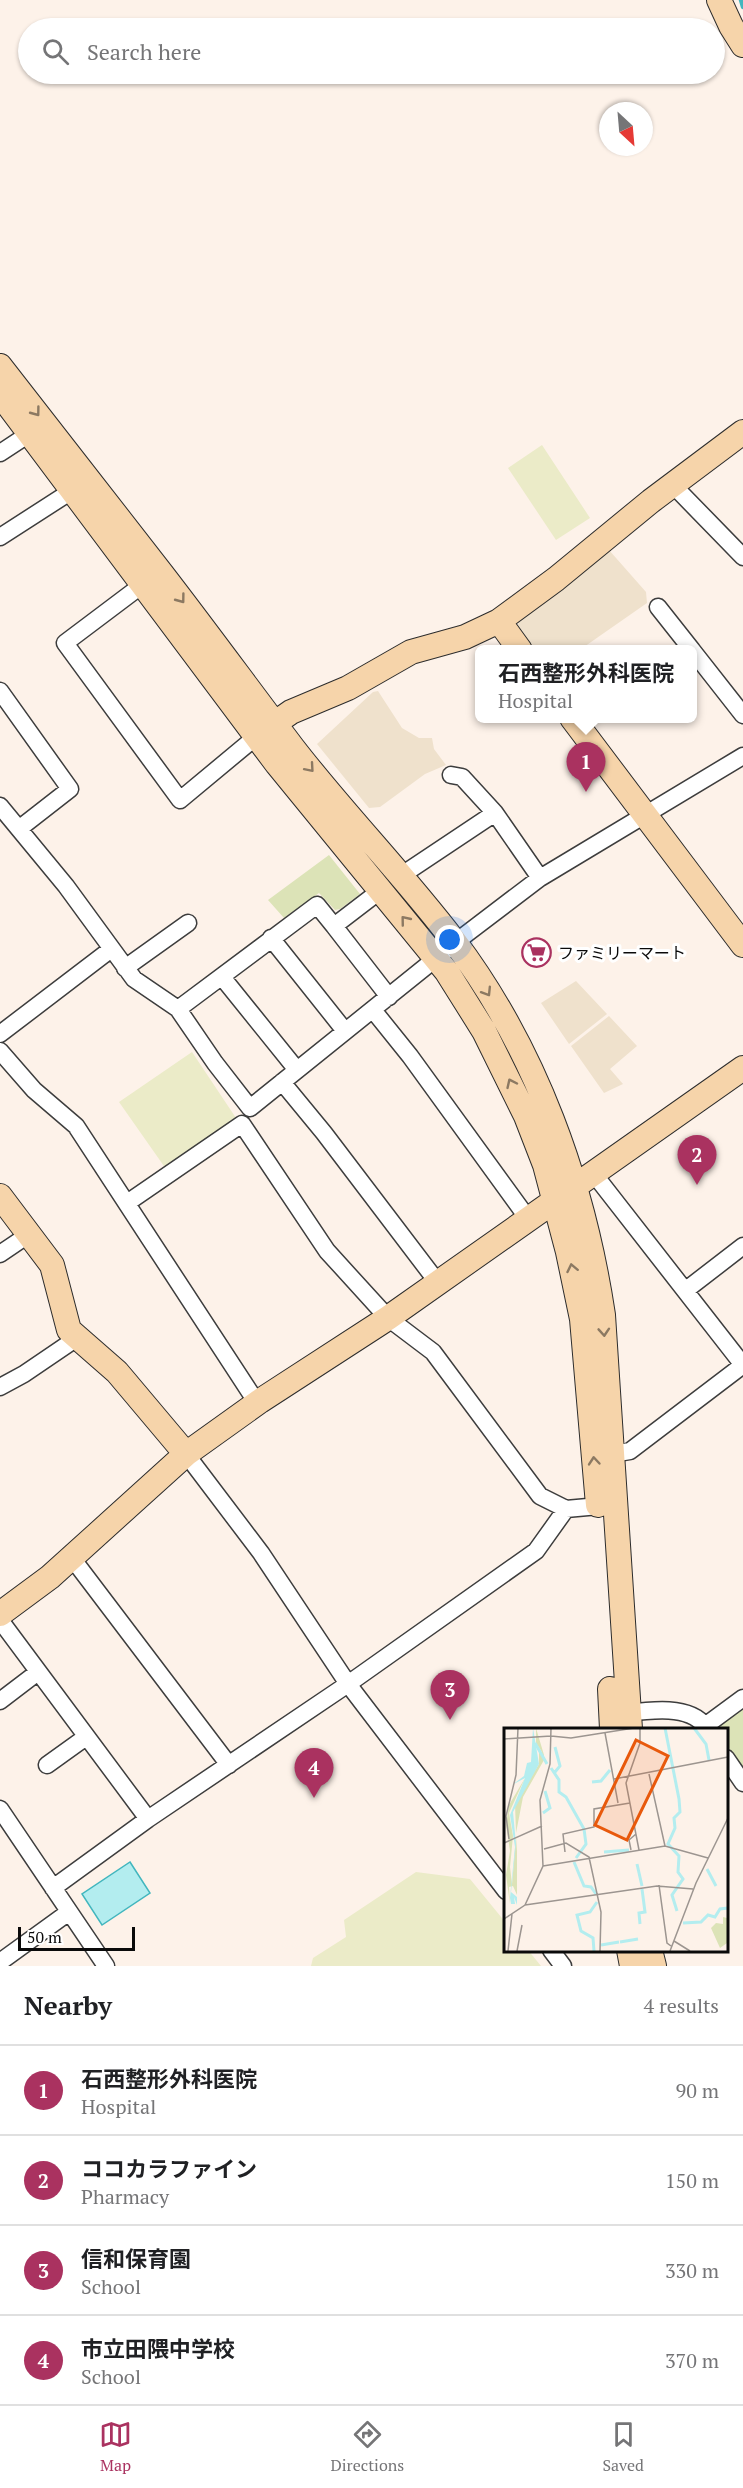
<!DOCTYPE html>
<meta charset="utf-8">
<style>
:root{--surface:#fff;--page:#f6f6f6;--text:#202124;--muted:#757577;--line:#e0e0e0;--accent:#aa3260}
body{margin:0;font-family:"PT Serif","Noto Sans JP",serif;background:var(--page);color:var(--text)}
.compass{position:absolute;left:599px;top:102px;width:54px;height:54px;border-radius:50%;background:var(--surface);box-shadow:0 2px 4px #0004;rotate:154deg}
.scale{position:absolute;left:18px;bottom:15px;width:117px;box-sizing:border-box;padding-left:6px;border:3px solid #0a0a0a;border-top:0;font-size:16px;line-height:21px;white-space:nowrap;color:#0a0a0a;-webkit-text-stroke:4px #fff;paint-order:stroke}
.you{position:absolute;left:450px;top:940px;width:21px;height:21px;margin:-15px;border:4px solid #fff;border-radius:50%;background:#1a73e8;box-shadow:0 0 0 9px #1a73e833}
.badge{display:grid;place-items:center;width:39px;height:39px;border-radius:50%;background:var(--accent);color:#fff;font-size:20px;font-weight:700}
.pin{position:absolute;translate:-50% -50px;filter:drop-shadow(0 2px 3px #0008)}
.pin::after{content:'';position:absolute;top:32px;width:21px;height:18px;background:inherit;clip-path:polygon(0 0,100% 0,50% 100%)}
.popup{position:absolute;left:475px;top:645px;width:222px;height:78px;box-sizing:border-box;display:grid;place-content:center;border-radius:9px;background:var(--surface);filter:drop-shadow(0 2px 4px #0005);font-size:20px;white-space:nowrap;color:var(--muted)}
.popup b{font-size:22px;color:var(--text)}
.popup::after{content:'';position:absolute;left:50%;top:100%;margin-left:-12px;border:12px solid transparent;border-top-color:var(--surface)}
.list{margin:0;padding:0;list-style:none}
h2{display:flex;justify-content:space-between;align-items:center;height:78px;margin:0;padding:0 24px;font-size:26px}
h2 small{font-size:20px;font-weight:400;color:var(--muted)}
.list li{display:grid;grid-template-columns:39px 1fr auto;gap:18px;align-items:center;box-sizing:border-box;height:90px;padding:0 24px;border-top:2px solid var(--line)}
.list b{display:block;font-size:22px;white-space:nowrap}
.list p{margin:0;font-size:20px;white-space:nowrap;color:var(--muted)}
.list em{font-size:20px;font-style:normal;color:var(--muted)}
.icon{flex:none;width:33px;height:33px;fill:none;stroke:currentColor;stroke-width:2;stroke-linecap:round;stroke-linejoin:round}
.map{position:relative;flex:none;width:743px;height:1966px;overflow:hidden}
.search{position:absolute;background:var(--surface);box-shadow:0 2px 4px #0004;left:18px;right:18px;top:18px;height:66px;display:flex;align-items:center;gap:15px;box-sizing:border-box;padding:0 21px;border-radius:33px;color:var(--muted);font-size:22px}
.sheet{height:438px;background:var(--surface)}
nav{display:flex;justify-content:space-around;align-items:center;box-sizing:border-box;height:84px;border-top:2px solid var(--line);background:var(--surface);font-size:16px;color:var(--muted)}
nav a{display:grid;justify-items:center;gap:3px}
nav .on{color:var(--accent)}
.map>svg:first-child{display:block}
</style>
<div class="map">
<svg width="743" height="1966" viewBox="0 0 743 1966">
<rect width="100%" height="100%" fill="#fdf2e9"/>
<!-- farmland -->
<path fill="#efe1cc" d="M609 550 646 592 647 603 581 649H532L517 628 520 618Z
M378 691 402 728 419 738H432L434 749 446 765 425 774 380 807 369 808 317 744 373 692Z
M576 981 607 1014 569 1044 541 1003Z
M609 1016 637 1046 610 1069 623 1084 604 1093 571 1046Z"/>
<!-- green -->
<path fill="#dce3b7" d="M329 855 360 894 340 909 335 910 319 893 284 918 268 900Z
M743 1707V1769L727 1745 726 1729H718V1725Z"/>
<!-- pitch -->
<path fill="#ebebc8" d="M542 445 590 518 556 540 508 468Z
M192 1052 238 1121 166 1169 119 1102Z
M416 1872 470 1879 506 1923V1950H528L541 1966H311L313 1958 346 1937 344 1920Z"/>
<!-- water -->
<path fill="#b3edef" stroke="#42b6be" stroke-width="1.5" d="M130 1862 150 1893 102 1925 82 1894Z"/>
<g fill="none" stroke-linecap="round" stroke-linejoin="round">
<!-- stream -->
<path stroke="#42b6be" stroke-width="4.5" d="M741 0 743 7"/>
<defs>
<path id="street" d="M0 453 29 434
M673 485 743 557
M0 537 73 490
M150 579 65 643 180 800 257 736
M658 607 692 650
M692 650 743 715
M0 691 70 789 20 828
M451 775 462 777 495 813 540 878
M0 806 66 886 134 979 178 1009
M402 875 495 813
M381 890 334 926 317 905 178 1009 215 1063 250 1108 465 935 540 878 743 756
M334 926 389 997
M271 938 345 1031
M125 968 188 923
M222 977 297 1070
M373 1010 410 1056 529 1220
M0 1034 110 950
M0 1051 34 1090 76 1126 257 1403
M282 1082 324 1133 438 1283
M594 1174 743 1365 630 1451 612 1454
M127 1203 242 1124 327 1251 388 1318 433 1352 540 1496 566 1509 599 1506
M0 1254 28 1235
M686 1290 743 1246
M0 1387 24 1374 77 1338
M186 1454 261 1553 348 1684 506 1891
M72 1558 229 1765
M0 1620 148 1819
M0 1701 38 1672
M619 1714C644 1711 688 1703 705 1726L743 1698
M726 1758 743 1783
M47 1765 86 1737
M0 1809 106 1966
M53 1888 148 1819 348 1684 536 1551 566 1509
M551 1950 563 1966
M0 1962 69 1912"/>
<path id="secondary" d="M719 0 731 26 743 45
M0 366C54 436 108 504 162 574 206 631 249 690 293 748 344 814 403 874 454 941 536 1050 583 1182 603 1315L630 1729
M0 394 277 764 447 972 484 1031 526 1116 545 1165 568 1252 582 1319 598 1505
M499 621 520 650
M572 718 743 945
M261 733 291 712 348 688 411 652 465 637 499 621 556 579 651 501 743 432
M0 1196 52 1265 69 1330 117 1372 186 1454
M0 1614 50 1577 186 1454 260 1401 388 1318 743 1068
M610 1689 612 1729
M629 1950 632 1966
M650 1950 654 1966"/>
</defs>
<!-- street casing -->
<use href="#street" stroke="#3d3d3d" stroke-width="19"/>
<!-- secondary casing -->
<use href="#secondary" stroke="#2c2c2c" stroke-width="26"/>
<!-- street -->
<use href="#street" stroke="#fff" stroke-width="16"/>
<!-- secondary -->
<use href="#secondary" stroke="#f6d4aa" stroke-width="24"/>
</g>
<!-- one-way arrows -->
<defs><path id="oneway-chevron" d="M-2-3.5L2.5 0L-2 3.5" fill="none" stroke-width="1.6" stroke-linecap="round" stroke-linejoin="round" transform="scale(1.5)"/></defs>
<g stroke="#8c7962">
<use href="#oneway-chevron" transform="translate(36 412) rotate(53)"/>
<use href="#oneway-chevron" transform="translate(181 599) rotate(53)"/>
<use href="#oneway-chevron" transform="translate(310 768) rotate(49)"/>
<use href="#oneway-chevron" transform="translate(405 920) rotate(-129)"/>
<use href="#oneway-chevron" transform="translate(487 992) rotate(58)"/>
<use href="#oneway-chevron" transform="translate(511 1083) rotate(-115)"/>
<use href="#oneway-chevron" transform="translate(572 1268) rotate(-102)"/>
<use href="#oneway-chevron" transform="translate(604 1332) rotate(86)"/>
<use href="#oneway-chevron" transform="translate(594 1461) rotate(-95)"/>
</g>
<!-- icons -->
<defs>
<symbol id="supermarket-ring" viewBox="-11 -11 22 22"><circle r="9.5" fill="#fff" stroke="#aa3260" stroke-width="1.5"/><path d="M-6-5.5h2.5l.6 2H6L4.5 2H-2.5L-4.4-4H-6ZM-1.5 3.2a1.3 1.3 0 1 0 .1 0ZM3 3.2a1.3 1.3 0 1 0 .1 0Z" fill="#aa3260"/></symbol>
</defs>
<g fill-rule="evenodd">
<use href="#supermarket-ring" x="520" y="936" width="33" height="33"/>
</g>
<g text-anchor="middle" stroke-width="6" stroke-linejoin="round" paint-order="stroke">
<!-- poi labels -->
<g font-size="16" fill="#0a0a0a" stroke="#fff" text-anchor="start">
<text x="558" y="959">ファミリーマート</text>
</g>
</g>
<!-- overview -->
<g transform="translate(504 1728)">
<rect width="224" height="224" fill="#fdf2e9"/>
<path d="M32 0 40 27V32L19 69 12 105 11 76 35 36V23L38 24 32 15ZM21 50 5 85 9 108 6 139 8 156 12 109 13 123V167L9 158 5 159 6 176 2 147 6 123 2 97 5 77ZM219 189 223 190V215L216 220 207 200 212 195 219 196Z" fill="#dce3b7"/>
<path d="M29 0 35 36 9 84 12 116 7 164 13 169V177L10 169 11 176H7L6 170 11 119 6 87 21 50 8 57 20 48 23 35 27 34Z" fill="#b3edef"/>
<path fill="none" stroke="#b3edef" stroke-width="3" d="M161 0 175 71 176 84 170 90 171 100 164 116 175 128 174 144 179 151 168 167 173 183M190 0 202 16 205 32M31 15 43 36M51 19 56 38 51 44M47 40 55 52V64L62 69 80 101 82 116 72 130M88 54 97 53 106 42M39 85 46 80 41 63M100 124 125 122M70 134 80 158 87 159 92 166M133 136 138 158M203 141 212 158M179 195 197 194 204 187 211 189 216 181 224 180M136 196 135 185 141 184 138 161M116 214 134 211M97 217 115 214M90 223 89 210 77 203 73 187 86 184 93 174"/>
<path fill="none" stroke="#9c9590" stroke-width="1.5" d="M101 5 114 75M47 8 67 10 130 0M0 11 47 8M145 46 161 118M110 51 224 29M5 111 2 88 12 47 14 0M0 115 38 98M40 121 62 115 85 129 97 184 96 223M127 122 125 112 132 106M135 122 122 55 136 15V0M61 124 59 106 90 99V81L126 75M39 138 161 118 204 130M155 157 163 215 167 218M21 177 153 158 189 161M0 191 21 177 39 138 36 72 46 36 47 0M170 213 186 223M4 223 8 186M13 223 18 197M166 223 192 155 224 90"/>
<path fill="#e8590c" fill-opacity="0.15" stroke="#e8590c" stroke-width="3" d="M132 12 164 28 123 112 91 97Z"/>
<rect width="224" height="224" fill="none" stroke="#0a0a0a" stroke-width="3"/>
</g>
</svg>
<svg class="compass" viewBox="-18 -18 36 36"><path d="M0-13l5 13h-10z" fill="#e53935"/><path d="M0 13l5-13h-10z" fill="#757577"/></svg>
<div class="scale">50 m</div>
<div class="you"></div>
<div class="pin badge" style="left:586px;top:792px">1</div>
<div class="popup"><b>石西整形外科医院</b>Hospital</div>
<div class="pin badge" style="left:697px;top:1185px">2</div>
<div class="pin badge" style="left:450px;top:1720px">3</div>
<div class="pin badge" style="left:314px;top:1798px">4</div>
<div class="search"><svg class="icon" aria-label="search" viewBox="0 0 24 24"><circle cx="10" cy="10" r="6"/><path d="M15 15l6 6"/></svg>Search here</div>
</div>
<section class="sheet">
<h2>Nearby<small>4 results</small></h2>
<ul class="list">
<li><span class="badge">1</span><div><b>石西整形外科医院</b><p>Hospital</p></div><em>90 m</em></li>
<li><span class="badge">2</span><div><b>ココカラファイン</b><p>Pharmacy</p></div><em>150 m</em></li>
<li><span class="badge">3</span><div><b>信和保育園</b><p>School</p></div><em>330 m</em></li>
<li><span class="badge">4</span><div><b>市立田隈中学校</b><p>School</p></div><em>370 m</em></li>
</ul>
</section>
<nav>
<a class="on"><svg class="icon" aria-label="map" viewBox="0 0 24 24"><path d="M3 6l6-2 6 2 6-2v14l-6 2-6-2-6 2zM9 4v14M15 6v14"/></svg>Map</a>
<a><svg class="icon" aria-label="directions" viewBox="0 0 24 24"><path d="M12 3l9 9-9 9-9-9zM9 14v-3h6M13 9l2 2-2 2"/></svg>Directions</a>
<a><svg class="icon" aria-label="saved" viewBox="0 0 24 24"><path d="M7 4h10v16l-5-4-5 4z"/></svg>Saved</a>
</nav>
